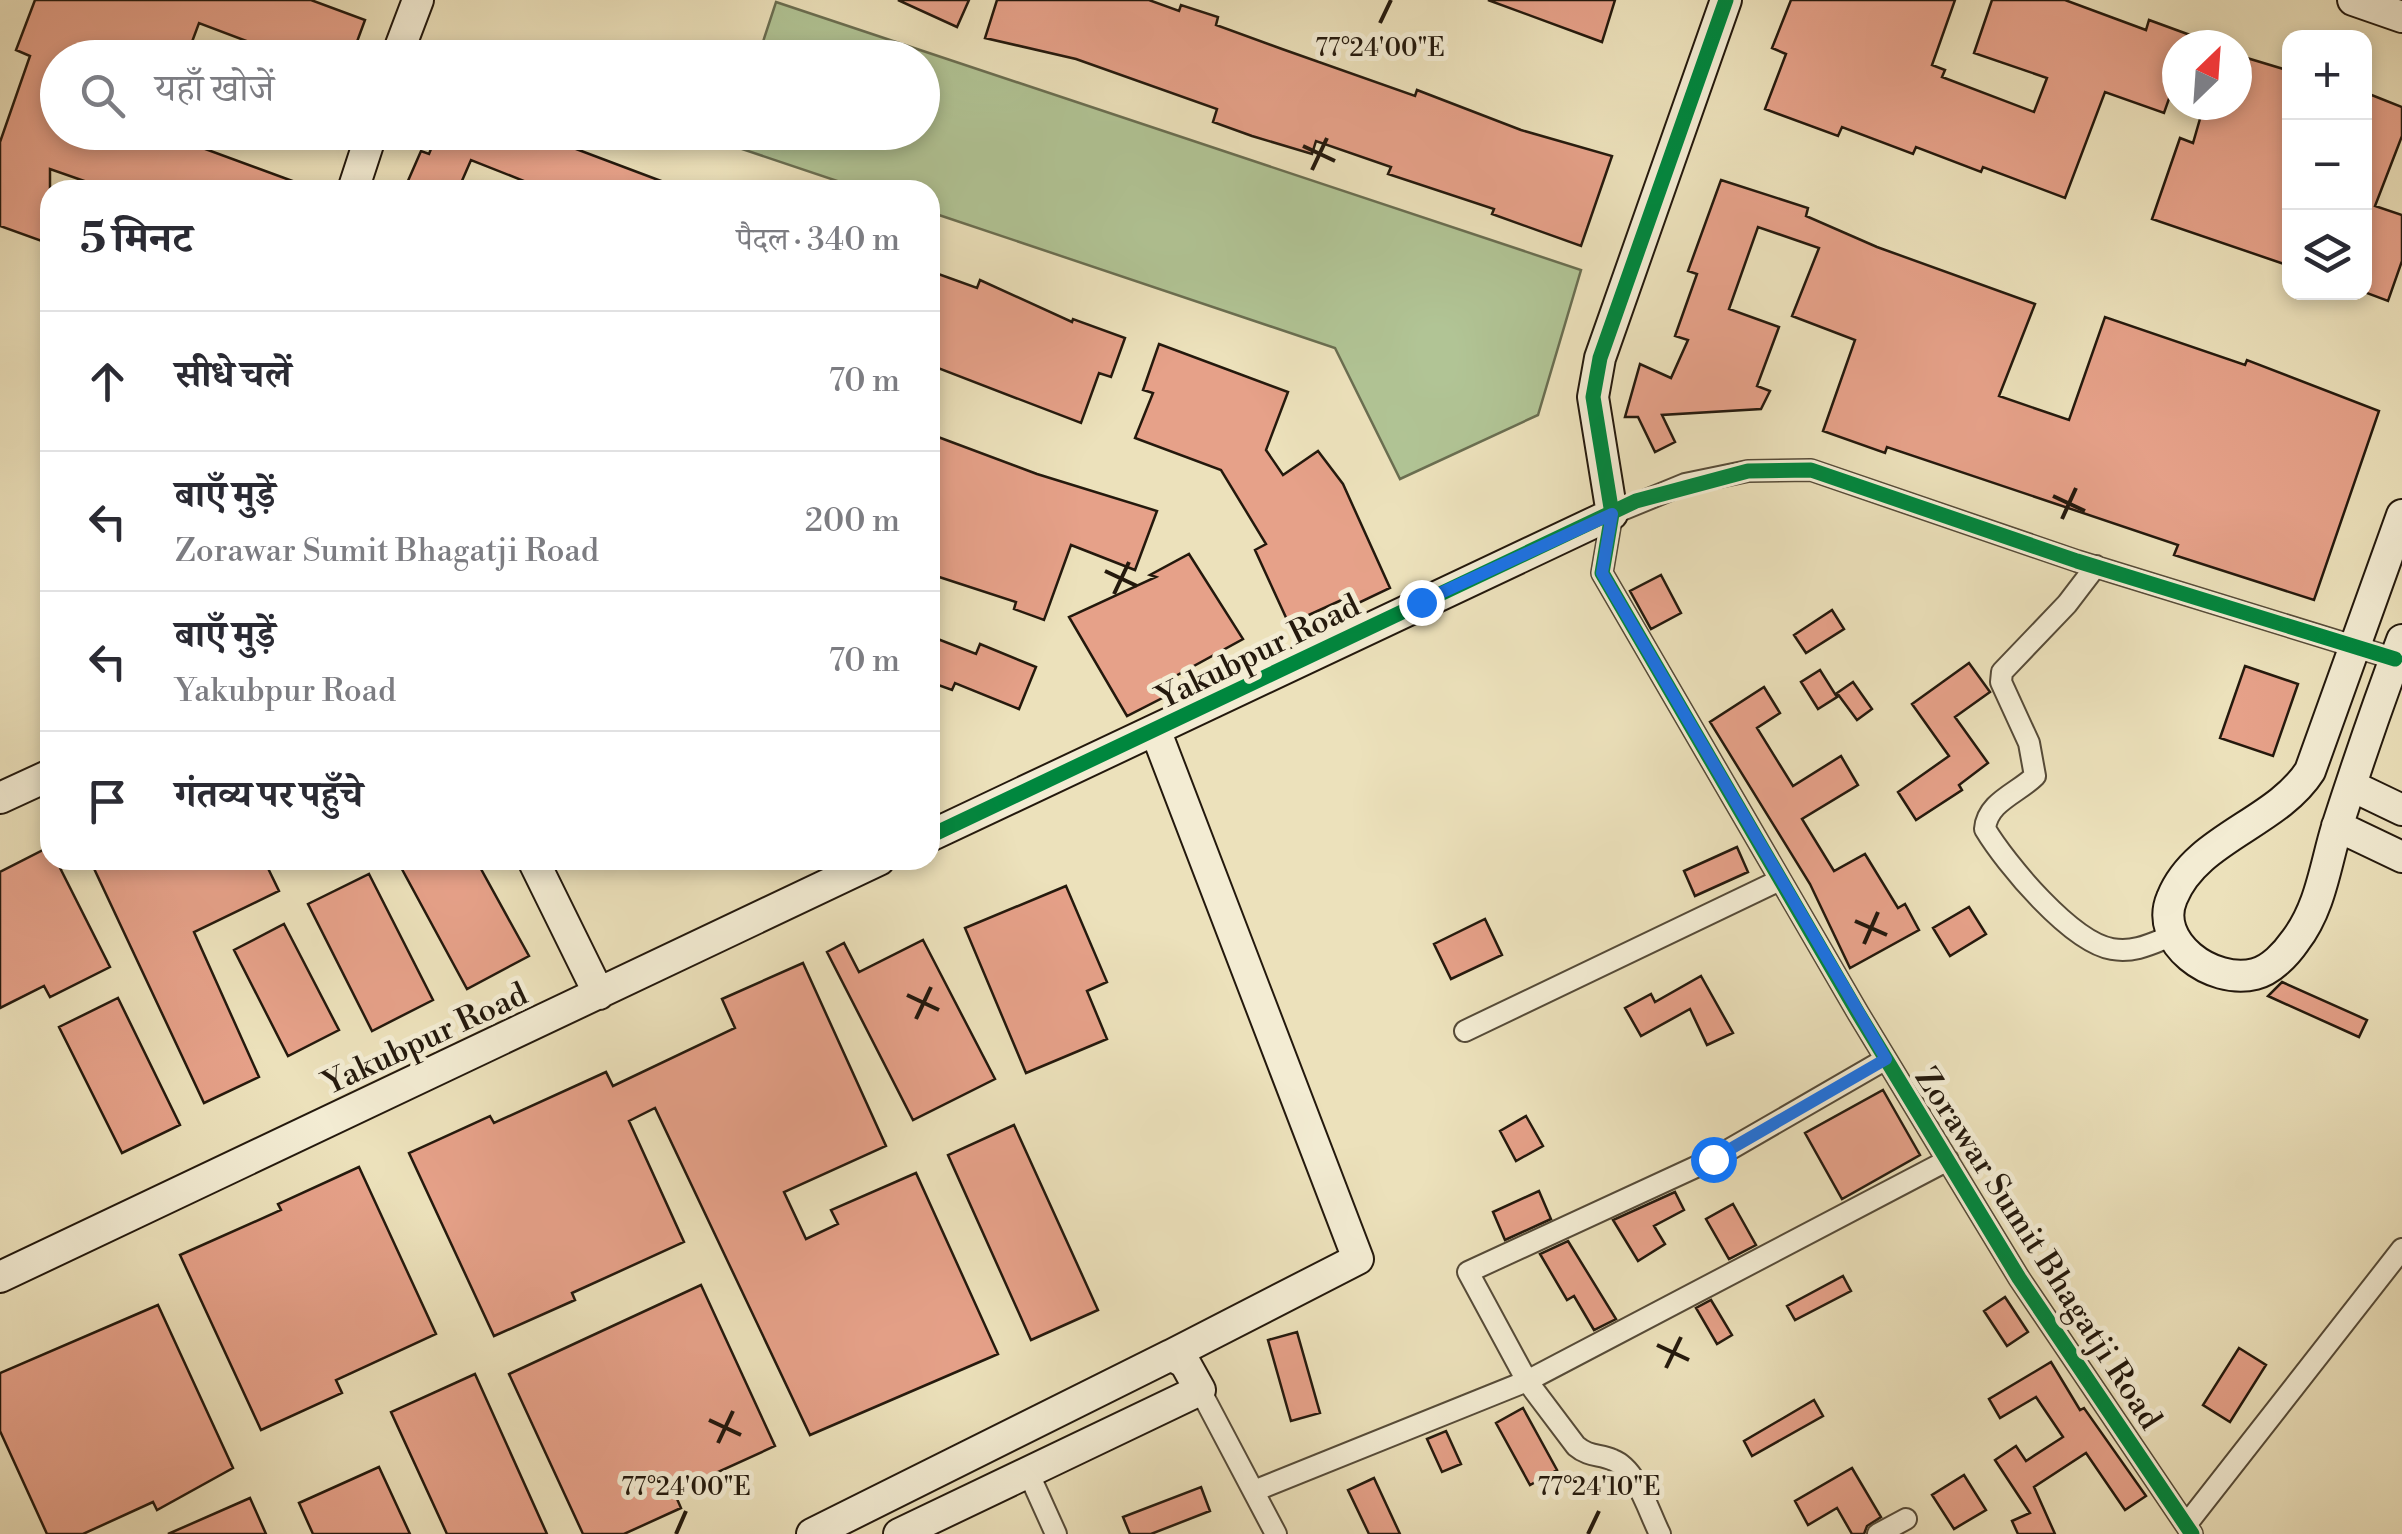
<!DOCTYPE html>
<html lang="hi">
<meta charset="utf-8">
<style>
:root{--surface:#fff;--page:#f7f7f7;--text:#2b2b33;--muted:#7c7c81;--line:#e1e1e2}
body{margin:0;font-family:"Libre Bodoni","Noto Serif Devanagari",serif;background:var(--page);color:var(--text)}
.controls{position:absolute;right:30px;top:30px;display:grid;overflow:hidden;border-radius:20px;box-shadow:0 5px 15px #0003}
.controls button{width:90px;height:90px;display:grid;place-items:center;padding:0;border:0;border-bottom:2px solid var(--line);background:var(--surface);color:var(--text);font:50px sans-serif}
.compass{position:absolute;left:2162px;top:30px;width:90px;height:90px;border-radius:50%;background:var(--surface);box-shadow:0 5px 15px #0003;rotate:25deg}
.stop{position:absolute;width:30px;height:30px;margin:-22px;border:8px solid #1a73e8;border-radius:50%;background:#fff}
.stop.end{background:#1a73e8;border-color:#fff;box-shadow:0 2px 10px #0008}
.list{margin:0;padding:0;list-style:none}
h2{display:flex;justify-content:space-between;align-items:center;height:130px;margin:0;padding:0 40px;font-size:42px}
h2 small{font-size:32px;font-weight:400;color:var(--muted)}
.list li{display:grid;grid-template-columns:65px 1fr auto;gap:30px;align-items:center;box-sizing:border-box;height:140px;padding:0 40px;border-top:2px solid var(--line)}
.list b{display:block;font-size:38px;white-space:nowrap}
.list p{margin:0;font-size:32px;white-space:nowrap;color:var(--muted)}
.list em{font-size:32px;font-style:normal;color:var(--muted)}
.icon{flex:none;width:55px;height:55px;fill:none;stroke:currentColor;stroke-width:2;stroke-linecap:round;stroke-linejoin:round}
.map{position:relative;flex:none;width:2402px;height:1534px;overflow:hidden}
.search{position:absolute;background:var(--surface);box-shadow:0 5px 15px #0003;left:40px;top:40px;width:900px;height:110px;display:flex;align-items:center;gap:25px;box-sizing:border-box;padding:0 35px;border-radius:55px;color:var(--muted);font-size:38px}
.panel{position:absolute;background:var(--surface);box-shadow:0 5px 15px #0003;left:40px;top:180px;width:900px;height:690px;border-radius:30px}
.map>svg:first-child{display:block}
</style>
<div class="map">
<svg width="2402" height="1534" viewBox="0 0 2402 1534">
<rect width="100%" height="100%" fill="#ece1bb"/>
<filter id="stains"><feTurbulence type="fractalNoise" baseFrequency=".002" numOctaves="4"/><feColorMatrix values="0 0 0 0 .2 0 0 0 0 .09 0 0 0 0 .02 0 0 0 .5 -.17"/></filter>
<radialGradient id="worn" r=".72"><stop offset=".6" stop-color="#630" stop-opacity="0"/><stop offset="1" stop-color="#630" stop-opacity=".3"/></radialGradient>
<!-- green -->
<path fill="#b1c495" stroke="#6a6e51" stroke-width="2.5" d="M776 2 1581 270 1538 415 1400 479 1335 348 930 212V190H864L730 145 734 133 922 132V58L758 57Z"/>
<!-- building -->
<path fill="#e6a189" stroke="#24190d" stroke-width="2.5" d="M35 0H311L365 20 351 58H291L199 23 186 58H58V132H159L317 190H110L50 169V244L0 226V142L30 56 16 50Z
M898 0H969L957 27Z
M997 0H1149L1179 11 1181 5 1218 17 1216 25 1282 49 1415 96 1417 90 1521 130 1612 156 1581 246 1492 214 1494 209 1388 174 1391 167 1316 141 1312 154 1252 136 1213 122 1217 109 1076 59 985 38Z
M1488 0H1615L1602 42Z
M1791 0H1955L1932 65 1945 70 1942 77 2034 112 2047 78 1974 53 1992 0H2065L2146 30 2149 20 2212 43 2177 45V76L2164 113 2105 92 2065 198 1983 167 1981 172 1916 147 1913 154 1842 127 1838 136 1765 109 1786 54 1772 48Z
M2237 55 2290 71V266L2152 219 2180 138 2193 143 2204 105H2237Z
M2364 92 2402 107V136L2375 206 2402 215V261L2388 301 2364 292Z
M438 132H531L685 190H531L534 185 471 160 458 190H404L421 151 429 154Z
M1721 180 1808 208 1806 216 1877 247 2035 304 1999 396 2069 420 2105 317 2245 365 2247 360 2379 411 2314 600 2174 555 2178 545 1887 447 1885 453 1823 431 1855 340 1792 316 1819 248 1758 227 1729 309 1779 327 1757 386 1770 391 1761 409 1662 415 1675 442 1655 452 1638 417H1625L1640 364 1671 378 1688 340 1675 336 1697 274 1688 271Z
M930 271 977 288 980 280 1072 322 1073 319 1125 338 1111 377 1099 373 1081 423 930 365V331L937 314 930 312Z
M1159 344 1288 392 1266 450 1283 475 1318 451 1343 484 1390 588 1350 607 1346 598 1289 624 1255 550 1266 544 1221 470 1135 438 1153 393 1143 390Z
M930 434 1037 474 1157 511 1135 570 1071 545 1044 620 1014 609 1016 602 930 574Z
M1189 554 1243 639 1172 678 1178 690 1127 716 1069 617 1156 577 1150 575Z
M1661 575 1681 613 1651 629 1630 591Z
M1832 610 1844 629 1806 653 1794 635Z
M930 636 976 654 980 644 1036 667 1019 709 955 683 952 690 930 682Z
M1969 663 1990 692 1955 717 1988 763 1959 785 1962 790 1916 820 1898 792 1949 756 1912 704Z
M2245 666 2298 684 2273 756 2220 738Z
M1820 670 1837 697 1818 709 1801 682Z
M1853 682 1872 709 1857 720 1837 693Z
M1764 687 1780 713 1757 728 1793 786 1841 756 1858 785 1802 819 1834 871 1865 854 1898 908 1905 904 1919 930 1850 968 1810 884 1710 722Z
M49 847 50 860H56L110 967 50 997 44 986 0 1008V872Z
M1737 847 1748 872 1695 896 1684 871Z
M90 860H264L279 891 194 932 259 1077 204 1103Z
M397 860H476L529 956 467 989Z
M369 874 433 1000 372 1031 308 904Z
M1066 886 1107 982 1087 991 1107 1039 1026 1073 965 928Z
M1969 907 1986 934 1950 956 1933 928Z
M1485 919 1502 955 1451 979 1434 944Z
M284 924 339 1030 288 1056 234 950Z
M923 940 995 1079 913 1120 827 952 844 943 859 972Z
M803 963 886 1146 784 1192 806 1239 838 1224 831 1210 916 1173 998 1354 810 1435 655 1108 629 1121 684 1242 572 1293 575 1300 494 1336 409 1153 490 1116 494 1123 606 1072 613 1086 735 1028 722 999Z
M1701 976 1733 1033 1707 1045 1690 1009 1641 1036 1625 1008 1651 994 1655 1002Z
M2282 982 2367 1020 2359 1037 2268 996Z
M118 998 180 1125 122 1153 59 1027Z
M1883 1090 1920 1155 1842 1199 1805 1133Z
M1526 1116 1543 1146 1516 1161 1500 1131Z
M1014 1125 1098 1310 1031 1340 948 1155Z
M359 1167 436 1334 336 1380 342 1393 261 1430 180 1255 281 1210 278 1204Z
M1539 1191 1551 1219 1505 1240 1493 1212Z
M1675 1192 1684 1210 1654 1226 1665 1244 1638 1261 1613 1220Z
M1733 1204 1756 1245 1729 1259 1706 1219Z
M1568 1241 1616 1319 1594 1330 1574 1296 1567 1300 1540 1254Z
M1843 1276 1851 1291 1795 1320 1787 1306Z
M701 1285 775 1446 674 1492 681 1508 624 1534H583L509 1374Z
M2005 1297 2028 1332 2007 1346 1984 1311Z
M1711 1300 1732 1335 1717 1344 1696 1308Z
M158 1305 233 1468 157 1510 153 1502 83 1534H47L0 1431V1373Z
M1297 1332 1320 1413 1291 1421 1268 1340Z
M2239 1348 2266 1365 2230 1422 2203 1405Z
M2051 1362 2080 1410 2084 1408 2146 1496 2125 1510 2086 1453 2034 1487 2055 1534H2018L2012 1521 2030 1513 1995 1460 2016 1446 2026 1461 2063 1437 2036 1397 2000 1418 1989 1399Z
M475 1374 547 1534H447L391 1412Z
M1814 1400 1823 1416 1752 1456 1744 1441Z
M1523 1408 1557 1470 1530 1485 1496 1423Z
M1446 1431 1461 1464 1442 1472 1427 1439Z
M379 1467 410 1534H313L299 1503Z
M1852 1468 1881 1517 1867 1526 1864 1534H1852L1837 1508 1808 1525 1795 1501Z
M1964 1475 1986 1510 1954 1529 1932 1495Z
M1374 1478 1400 1534H1369L1348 1490Z
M1201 1487 1210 1511 1151 1534H1130L1123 1517Z
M250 1498 266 1534H168Z"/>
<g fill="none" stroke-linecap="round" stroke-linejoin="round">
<defs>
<path id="street" d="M2096 566 2067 604 2002 672 2001 682 2029 743 2035 776C2018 793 1987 802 1985 829 2006 864 2071 942 2112 949 2134 953 2151 944 2171 936
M1465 1031 1780 880
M1200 1390 1276 1534
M1028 1472 1056 1534
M1254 1491 1527 1381 1948 1160
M2186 1525 2402 1249
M1660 1534C1649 1513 1637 1469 1613 1460 1599 1454 1589 1457 1576 1446L1527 1381 1468 1272 1713 1159 1886 1059
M1878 1534 1906 1519
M2192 1534 2019 1278 1858 1013 1602 573 1612 514 1685 484 1748 471 1811 470 2077 561 2395 659"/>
<path id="secondary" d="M2353 0 2402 17
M396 58 418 0
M353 190 372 132
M2402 515 2310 771C2276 824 2196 838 2172 898 2153 942 2212 985 2255 974 2271 970 2286 954 2295 941 2321 907 2325 866 2337 827 2357 765 2379 701 2402 640
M1156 732 1358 1259 1171 1355
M2352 786 2402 810
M0 798 50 775
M2337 826 2402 857
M930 836 1612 514 1593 397 1600 358 1726 0
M533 860 599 994
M0 1277 879 860
M812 1534 1171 1355 1185 1363 1200 1390 899 1534"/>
</defs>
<!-- street casing -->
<use href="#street" stroke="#564b38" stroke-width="24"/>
<!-- secondary casing -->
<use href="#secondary" stroke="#24190d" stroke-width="34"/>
<!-- street -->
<use href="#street" stroke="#f3ecd3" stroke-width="20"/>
<!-- secondary -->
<use href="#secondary" stroke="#f3ecd3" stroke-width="30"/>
<defs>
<path id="cycleway" d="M1726 0 1600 358 1593 397 1612 514 1602 573 1858 1013 2019 1278 2192 1534
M930 836 1636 501 1748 471 1811 470 2077 561 2395 659"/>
</defs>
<!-- cycleway casing -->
<use href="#cycleway" stroke="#f3ecd3" stroke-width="21"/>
<!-- cycleway -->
<use href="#cycleway" stroke="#00873e" stroke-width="15"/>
</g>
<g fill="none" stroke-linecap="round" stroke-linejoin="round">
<!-- route -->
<path stroke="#1a73e8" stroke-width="12" d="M1421 602 1612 514 1602 573 1886 1059 1713 1159"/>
</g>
<!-- ticks -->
<path fill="none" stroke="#24190d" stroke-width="4" d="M1380 23 1391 0M1303 146 1335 161M1312 170 1327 138M2053 496 2085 511M2062 519 2076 488M1105 571 1137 586M1114 594 1129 562M1855 921 1887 935M1864 944 1878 912M907 995 939 1010M916 1019 931 987M1657 1345 1689 1360M1666 1368 1681 1337M709 1420 741 1435M718 1443 733 1411M676 1534 686 1511M1588 1534 1599 1511"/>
<g text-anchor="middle" stroke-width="10" stroke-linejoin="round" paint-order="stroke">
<!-- street labels -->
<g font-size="32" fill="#24190d" stroke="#f3ecd3">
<text transform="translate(1258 651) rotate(-26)" y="11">Yakubpur Road</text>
<text transform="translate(425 1038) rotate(-25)" y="11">Yakubpur Road</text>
<text transform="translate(2039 1248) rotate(57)" y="11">Zorawar Sumit Bhagatji Road</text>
</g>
</g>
<g font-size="25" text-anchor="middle" fill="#24190d" stroke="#f3ecd3" stroke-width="10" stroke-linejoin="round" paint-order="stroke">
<text x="1380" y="56">77°24'00"E</text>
<text x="686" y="1495">77°24'00"E</text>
<text x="1599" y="1495">77°24'10"E</text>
</g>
<rect width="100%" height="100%" filter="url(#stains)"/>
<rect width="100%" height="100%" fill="url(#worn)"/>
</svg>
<div class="controls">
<button>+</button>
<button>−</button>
<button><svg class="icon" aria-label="layers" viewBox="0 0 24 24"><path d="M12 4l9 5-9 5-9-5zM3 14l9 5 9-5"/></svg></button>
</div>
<svg class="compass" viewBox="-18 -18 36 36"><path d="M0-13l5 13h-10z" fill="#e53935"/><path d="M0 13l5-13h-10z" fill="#7c7c81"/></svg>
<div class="stop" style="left:1713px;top:1159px"></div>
<div class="stop end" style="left:1421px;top:602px"></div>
<div class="search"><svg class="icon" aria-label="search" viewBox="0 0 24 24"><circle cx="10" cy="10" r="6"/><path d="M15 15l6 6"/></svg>यहाँ खोजें</div>
<section class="panel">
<h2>5 मिनट<small>पैदल · 340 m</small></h2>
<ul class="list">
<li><svg class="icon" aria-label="ahead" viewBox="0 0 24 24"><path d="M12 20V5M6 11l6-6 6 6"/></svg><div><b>सीधे चलें</b></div><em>70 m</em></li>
<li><svg class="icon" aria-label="left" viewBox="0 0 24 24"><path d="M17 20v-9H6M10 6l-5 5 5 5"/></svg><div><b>बाएँ मुड़ें</b><p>Zorawar Sumit Bhagatji Road</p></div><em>200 m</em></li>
<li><svg class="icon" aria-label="left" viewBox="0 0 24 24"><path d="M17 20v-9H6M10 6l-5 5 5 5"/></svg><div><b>बाएँ मुड़ें</b><p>Yakubpur Road</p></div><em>70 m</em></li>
<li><svg class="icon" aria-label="arrive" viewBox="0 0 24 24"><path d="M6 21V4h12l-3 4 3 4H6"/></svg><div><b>गंतव्य पर पहुँचे</b></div></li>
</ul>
</section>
</div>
